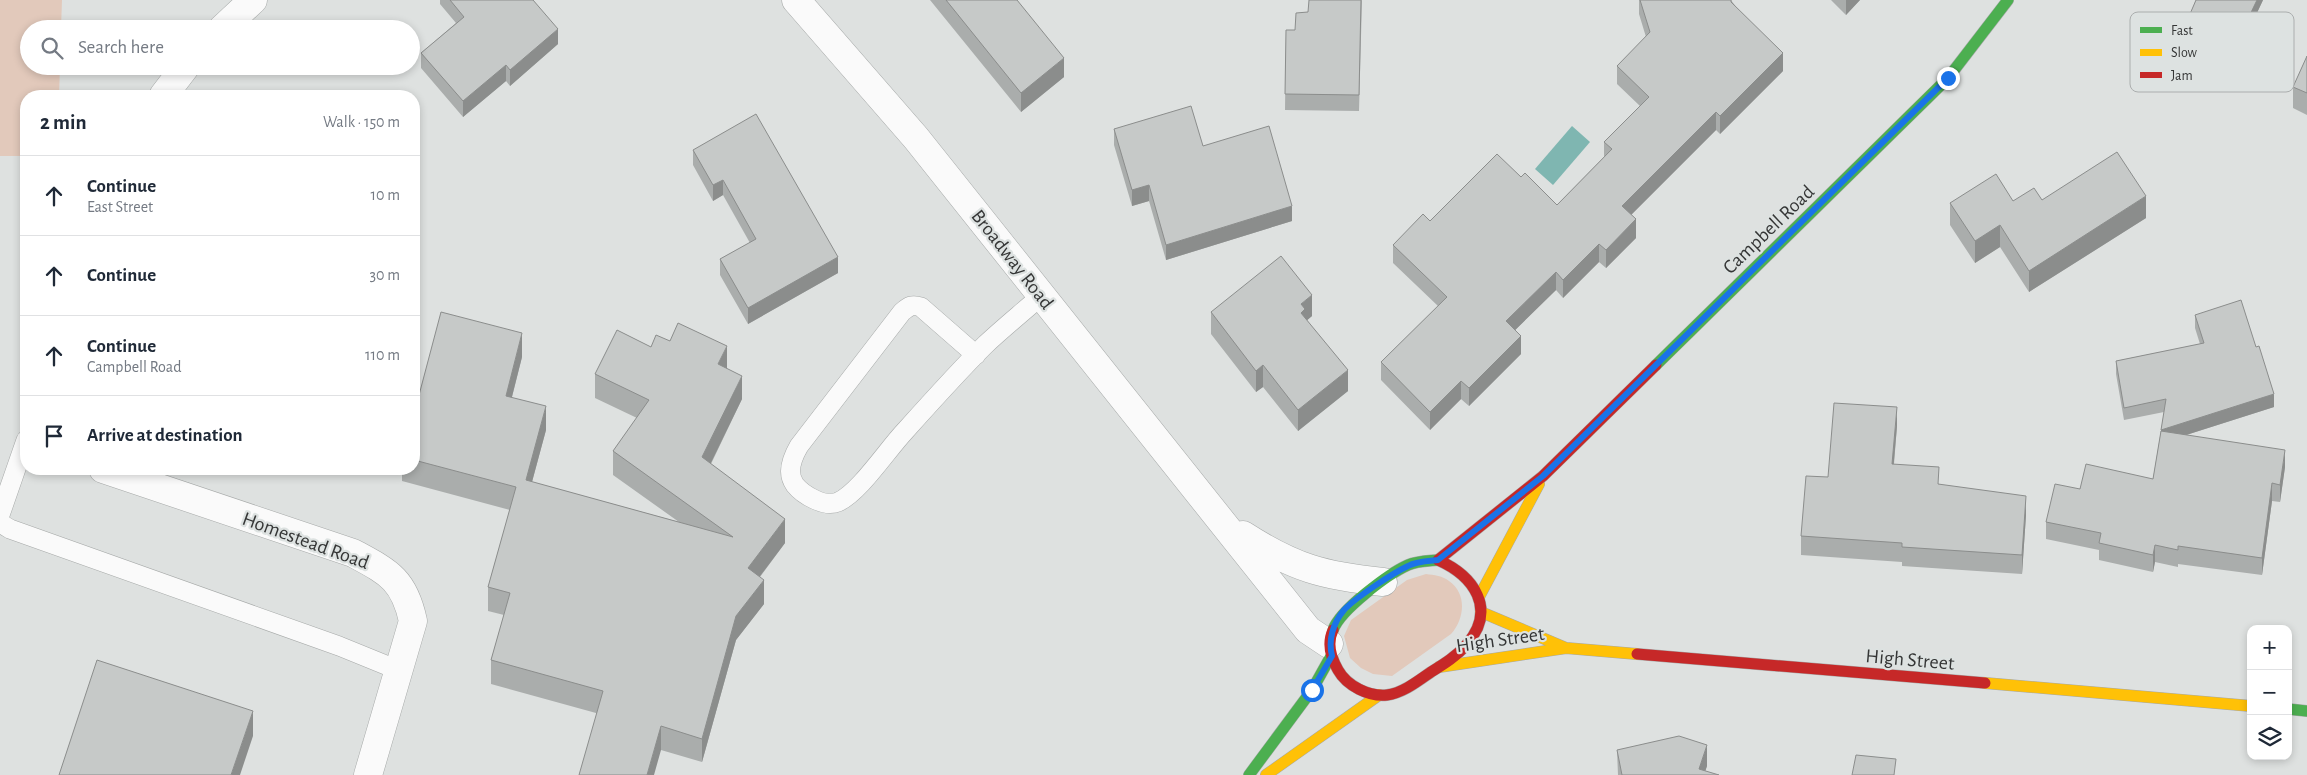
<!DOCTYPE html>
<meta charset="utf-8">
<style>
:root{--surface:#fff;--page:#f6f6f7;--text:#1f2937;--muted:#747a83;--line:#e0e1e3}
body{margin:0;font-family:"Alegreya Sans",sans-serif;background:var(--page);color:var(--text)}
.controls{position:absolute;right:15px;bottom:15px;display:grid;overflow:hidden;border-radius:10px;box-shadow:0 2px 8px #0003}
.controls button{width:45px;height:45px;display:grid;place-items:center;padding:0;border:0;border-bottom:1px solid var(--line);background:var(--surface);color:var(--text);font:25px sans-serif}
.stop{position:absolute;width:15px;height:15px;margin:-11px;border:4px solid #1a73e8;border-radius:50%;background:#fff}
.stop.end{background:#1a73e8;border-color:#fff;box-shadow:0 1px 5px #0008}
.list{margin:0;padding:0;list-style:none}
h2{display:flex;justify-content:space-between;align-items:center;height:65px;margin:0;padding:0 20px;font-size:21px}
h2 small{font-size:16px;font-weight:400;color:var(--muted)}
.list li{display:grid;grid-template-columns:32px 1fr auto;gap:15px;align-items:center;box-sizing:border-box;height:80px;padding:0 20px;border-top:1px solid var(--line)}
.list b{display:block;font-size:19px;white-space:nowrap}
.list p{margin:0;font-size:16px;white-space:nowrap;color:var(--muted)}
.list em{font-size:16px;font-style:normal;color:var(--muted)}
.icon{flex:none;width:28px;height:28px;fill:none;stroke:currentColor;stroke-width:2;stroke-linecap:round;stroke-linejoin:round}
.map{position:relative;flex:none;width:2307px;height:775px;overflow:hidden}
.search{position:absolute;background:var(--surface);box-shadow:0 2px 8px #0003;left:20px;top:20px;width:400px;height:55px;display:flex;align-items:center;gap:12px;box-sizing:border-box;padding:0 18px;border-radius:28px;color:var(--muted);font-size:19px}
.panel{position:absolute;background:var(--surface);box-shadow:0 2px 8px #0003;left:20px;top:90px;width:400px;height:385px;border-radius:20px}
.map>svg:first-child{display:block}
</style>
<div class="map">
<svg width="2307" height="775" viewBox="0 0 2307 775">
<rect width="100%" height="100%" fill="#dee1e0"/>
<!-- green -->
<path fill="#e2c9bb" d="M0 0H62L61 29H29V66H60L59 96H26V156H0Z
M1426 574C1434 575 1443 576 1449 581 1468 594 1464 620 1451 634L1392 676 1373 674 1361 668 1350 658 1344 636 1351 620 1407 580Z"/>
<!-- water -->
<path fill="#7fb6b1" d="M1572 126 1590 142 1553 185 1535 169Z"/>
<g fill="none" stroke-linecap="round" stroke-linejoin="round">
<defs>
<path id="lane" d="M976 355 921 307C912 304 909 306 902 312L799 446C792 458 786 473 795 485 803 495 825 508 838 502 859 493 887 450 905 431 931 402 957 373 985 345 1003 328 1023 312 1042 295
M0 515 26 440
M0 523 10 529 339 646 398 670"/>
<path id="street" d="M796 0 916 138 1308 630 1329 644
M222 29 253 0
M163 96 186 66
M103 469 353 553C388 572 404 579 413 621L368 775
M1243 535C1294 568 1324 576 1383 582"/>
<path id="fast" d="M1656 365 1948 78 2008 0
M1333 630C1340 610 1388 574 1408 565 1417 561 1428 561 1438 560
M2288 709 2307 711
M1249 775 1312 690 1331 656"/>
<path id="slow" d="M1479 597 1539 484
M1481 612 1566 648
M1439 667 1566 648 1637 654
M1985 683 2251 706
M1266 775 1379 695"/>
<path id="jam" d="M1438 560 1543 476 1656 365
M1333 630C1327 643 1331 658 1338 670 1347 686 1369 697 1387 695 1403 693 1418 681 1431 672 1444 664 1457 656 1467 644 1497 609 1474 576 1438 560
M1637 654 1985 683"/>
</defs>
<!-- lane casing -->
<use href="#lane" stroke="#a6a9a8" stroke-width="20"/>
<!-- street casing -->
<use href="#street" stroke="#a6a9a8" stroke-width="29"/>
<!-- fast casing -->
<use href="#fast" stroke="#a6a9a8" stroke-width="12"/>
<!-- slow casing -->
<use href="#slow" stroke="#a6a9a8" stroke-width="12"/>
<!-- jam casing -->
<use href="#jam" stroke="#a6a9a8" stroke-width="12"/>
<!-- lane -->
<use href="#lane" stroke="#fafafa" stroke-width="19"/>
<!-- street -->
<use href="#street" stroke="#fafafa" stroke-width="28"/>
<!-- fast -->
<use href="#fast" stroke="#4caf50" stroke-width="11"/>
<!-- slow -->
<use href="#slow" stroke="#ffc107" stroke-width="11"/>
<!-- jam -->
<use href="#jam" stroke="#c62828" stroke-width="11"/>
</g>
<!-- wall -->
<path fill="#aaadac" d="M440 0H533L558 44 510 86 506 81 463 117 421 68V53L456 23 440 4Z
M930 0H1017L1064 77 1021 112Z
M1362 0 1359 111 1285 110 1286 30H1295Z
M1639 0H1731L1783 71 1720 134 1716 130 1631 215 1636 238 1606 268 1599 262 1563 298 1556 290 1515 330 1521 354 1469 406 1461 399 1430 430 1381 380V362L1438 306 1393 263V245L1430 221 1521 177 1557 205 1604 157V142L1640 106 1617 84V66L1646 37 1639 14Z
M1831 0H1860L1846 15Z
M2196 0H2263L2233 64 2184 42V28Z
M2307 56V115L2293 108V87Z
M1114 129 1203 146 1292 221 1166 260 1149 201 1132 206 1114 145Z
M693 150 838 273 748 324 720 275V259L750 243 723 195 713 201 693 165Z
M2042 200 2146 218 2029 292 2000 247 1975 263 1950 225V203Z
M1211 312 1312 316 1307 320 1348 391 1298 431 1263 387 1256 392 1211 334Z
M2195 315 2274 407 2186 435 2285 467 2280 502 2272 501 2262 575 2178 564V567L2155 562 2153 572 2099 560V550L2046 539V522L2080 489 2153 479 2164 412 2124 420 2116 374V361L2200 344 2195 328Z
M651 347 727 368 742 399 711 464 785 543 760 577 764 604 736 640 702 762 661 750 596 713 491 684V660L504 615 488 611V587L510 510 402 481V469H414V414L522 357 512 397 546 430 532 482 679 522 613 475V451L637 418 595 398V374Z
M1897 426 1894 464 1939 484 2026 515 2022 574 1902 566V562L1801 555V536L1828 477Z
M1617 750 1707 766 1705 771 1719 775H1618Z"/>
<!-- shaded-wall -->
<path fill="#8b8d8c" d="M1846 0H1860L1846 15Z
M2257 0H2263L2233 64V50Z
M558 29V44L510 86V70Z
M1783 53V71L1720 134V116Z
M1064 58V77L1021 112V93Z
M506 65V81L463 117V101Z
M1716 112V130L1622 224V206Z
M723 180V195L713 201V185Z
M1149 185V201L1132 206V190Z
M2146 196V218L2029 292V271Z
M1292 206V221L1166 260V245Z
M1636 219V238L1606 268V250Z
M2000 225V247L1975 263V241Z
M1599 244V262L1563 298V280Z
M838 257V273L748 324V308Z
M1556 272V290L1506 339V321Z
M1312 295V316L1305 322 1301 334V304Z
M522 333V357L506 420V396Z
M1521 336V354L1469 406V388Z
M727 346V370L718 364Z
M1263 365V387L1256 392V371Z
M1348 370V391L1298 431V410Z
M742 376V399L702 481V457Z
M1461 381V399L1430 430V412Z
M2274 394V407L2161 443V430Z
M546 406V430L526 504V480Z
M1897 407V426L1892 483V464Z
M2285 450V467L2280 502V485Z
M2272 483V501L2262 575V558Z
M2026 496V515L2022 574V555Z
M785 519V543L748 592V568Z
M2155 545V562L2153 572V555Z
M764 580V604L736 640 702 762V739L736 616Z
M253 711V736L240 775H231Z
M661 726V750L654 775H647Z
M1707 745V766L1704 775 1699 769Z"/>
<!-- building -->
<path fill="#c6c9c8" stroke="#8b8d8c" d="M450 0H533L558 29 510 70 506 65 463 101 421 53 464 17Z
M946 0H1017L1064 58 1021 93Z
M1309 0H1361L1359 95 1285 94 1286 30H1295L1296 13 1308 12Z
M1640 0H1731V2L1783 53 1720 116 1716 112 1622 206 1636 219 1606 250 1599 244 1563 280 1556 272 1506 321 1521 336 1469 388 1461 381 1430 412 1381 362 1447 297 1393 245 1423 214 1430 221 1497 154 1521 177 1525 173 1557 205 1612 149 1604 142 1649 97 1617 66 1650 32Z
M2196 0H2257L2233 50 2184 28Z
M2307 56V93L2293 87Z
M1191 106 1203 146 1269 126 1292 206 1166 245 1149 185 1132 190 1114 129Z
M756 114 838 257 748 308 720 259 756 239 723 180 713 185 693 150Z
M2117 152 2146 196 2029 271 2000 225 1975 241 1950 203 1996 174 2013 201 2034 188 2042 200Z
M1281 256 1312 295 1301 304 1305 309 1301 313 1348 370 1298 410 1263 365 1256 371 1211 312Z
M2241 300 2256 347 2259 346 2274 394 2161 430 2166 399 2124 408 2116 361 2204 343 2195 315Z
M441 312 522 333 506 396 546 406 526 480 733 537 613 451 649 400 595 374 617 330 651 347 656 335 670 341 678 323 727 346 718 364 742 376 702 457 785 519 748 568 764 580 736 616 702 739 661 726 647 775H579L603 691 491 660 510 593 488 587 516 487 414 460V414Z
M1834 403 1897 407 1892 464 1939 467 1938 484 2026 496 2022 555 1902 547V543L1801 536 1806 476 1828 477Z
M2161 431 2285 450 2280 485 2272 483 2262 558 2178 546V550L2155 545 2153 555 2099 543 2101 533 2046 522 2055 484 2080 489 2086 464 2153 479Z
M97 660 253 711 231 775H59Z
M1679 736 1707 745 1699 769 1719 775H1622L1617 750Z
M1856 755 1896 759 1894 775H1852Z"/>
<g fill="none" stroke-linecap="round" stroke-linejoin="round">
<!-- route -->
<path stroke="#1a73e8" stroke-width="6" d="M1312 690 1332 656C1328 640 1333 623 1344 610 1355 598 1393 573 1408 566 1417 561 1428 561 1438 560L1543 476 1948 78"/>
</g>
<g text-anchor="middle" stroke-width="4.5" stroke-linejoin="round" paint-order="stroke">
<!-- street labels -->
<g font-size="20" fill="#353636" stroke="#dde2e1">
<text transform="translate(1768 229) rotate(-44)" y="7">Campbell Road</text>
<text transform="translate(1013 259) rotate(52)" y="7">Broadway Road</text>
<text transform="translate(306 540) rotate(20)" y="7">Homestead Road</text>
<text transform="translate(1500 639) rotate(-8)" y="7">High Street</text>
<text transform="translate(1910 659) rotate(5)" y="7">High Street</text>
</g>
</g>
<!-- legend -->
<rect x="2130" y="12" width="164" height="80" rx="8" fill="#dde2e1" stroke="#abaeae" stroke-width="1"/>
<rect x="2140" y="27" width="22" height="6" fill="#4caf50"/>
<rect x="2140" y="49" width="22" height="7" fill="#ffc107"/>
<rect x="2140" y="72" width="22" height="6" fill="#c62828"/>
<g font-size="14" fill="#353636">
<text x="2171" y="35">Fast</text>
<text x="2171" y="57">Slow</text>
<text x="2171" y="80">Jam</text>
</g>
</svg>
<div class="controls">
<button>+</button>
<button>−</button>
<button><svg class="icon" aria-label="layers" viewBox="0 0 24 24"><path d="M12 4l9 5-9 5-9-5zM3 14l9 5 9-5"/></svg></button>
</div>
<div class="stop" style="left:1312px;top:690px"></div>
<div class="stop end" style="left:1948px;top:78px"></div>
<div class="search"><svg class="icon" aria-label="search" viewBox="0 0 24 24"><circle cx="10" cy="10" r="6"/><path d="M15 15l6 6"/></svg>Search here</div>
<section class="panel">
<h2>2 min<small>Walk · 150 m</small></h2>
<ul class="list">
<li><svg class="icon" aria-label="ahead" viewBox="0 0 24 24"><path d="M12 20V5M6 11l6-6 6 6"/></svg><div><b>Continue</b><p>East Street</p></div><em>10 m</em></li>
<li><svg class="icon" aria-label="ahead" viewBox="0 0 24 24"><path d="M12 20V5M6 11l6-6 6 6"/></svg><div><b>Continue</b></div><em>30 m</em></li>
<li><svg class="icon" aria-label="ahead" viewBox="0 0 24 24"><path d="M12 20V5M6 11l6-6 6 6"/></svg><div><b>Continue</b><p>Campbell Road</p></div><em>110 m</em></li>
<li><svg class="icon" aria-label="arrive" viewBox="0 0 24 24"><path d="M6 21V4h12l-3 4 3 4H6"/></svg><div><b>Arrive at destination</b></div></li>
</ul>
</section>
</div>
